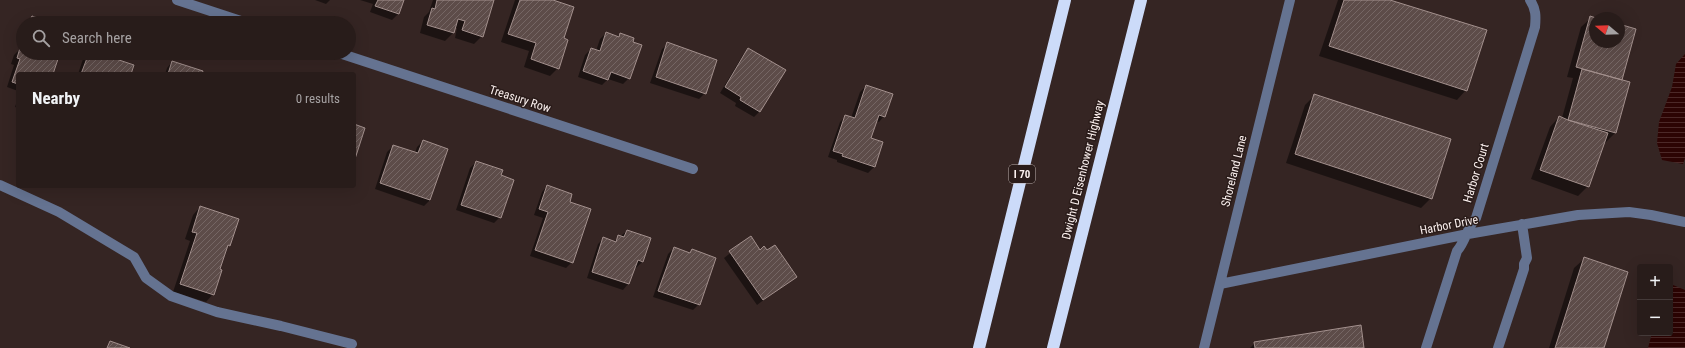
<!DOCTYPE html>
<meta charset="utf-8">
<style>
:root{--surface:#281c1a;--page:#342927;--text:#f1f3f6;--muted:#a5a1a2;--line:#443a39}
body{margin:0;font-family:"Roboto Condensed",sans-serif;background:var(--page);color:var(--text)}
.controls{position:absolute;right:12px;bottom:12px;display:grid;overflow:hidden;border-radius:4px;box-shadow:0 4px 16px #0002}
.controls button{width:36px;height:36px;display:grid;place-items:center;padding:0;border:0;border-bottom:1px solid var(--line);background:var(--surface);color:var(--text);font:20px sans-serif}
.compass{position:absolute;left:1589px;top:12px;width:36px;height:36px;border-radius:50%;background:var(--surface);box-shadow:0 4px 16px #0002;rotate:289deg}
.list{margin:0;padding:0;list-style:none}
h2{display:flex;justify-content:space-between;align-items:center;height:52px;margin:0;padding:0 16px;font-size:17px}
h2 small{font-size:13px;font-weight:400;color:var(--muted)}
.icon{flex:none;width:22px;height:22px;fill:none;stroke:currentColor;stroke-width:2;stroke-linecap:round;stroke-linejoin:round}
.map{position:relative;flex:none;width:1685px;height:348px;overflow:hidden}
.search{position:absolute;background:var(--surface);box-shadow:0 4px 16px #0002;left:16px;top:16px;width:340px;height:44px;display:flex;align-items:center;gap:10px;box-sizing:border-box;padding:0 14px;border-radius:22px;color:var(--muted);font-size:15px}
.panel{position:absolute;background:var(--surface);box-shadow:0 4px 16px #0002;left:16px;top:72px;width:340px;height:116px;border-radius:4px}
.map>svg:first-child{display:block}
</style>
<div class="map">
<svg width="1685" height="348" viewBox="0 0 1685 348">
<defs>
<pattern id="water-rules" width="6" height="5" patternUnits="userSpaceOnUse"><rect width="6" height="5" fill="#2c0403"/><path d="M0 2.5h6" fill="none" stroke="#4c2928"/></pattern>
<pattern id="building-hatch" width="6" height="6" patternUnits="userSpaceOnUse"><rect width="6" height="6" fill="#5d4c49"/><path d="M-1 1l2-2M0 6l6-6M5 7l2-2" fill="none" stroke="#756664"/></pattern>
</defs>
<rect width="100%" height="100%" fill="#352523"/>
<!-- water -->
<path fill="url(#water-rules)" d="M1685 54V158L1683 164 1662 160 1657 143 1659 122 1672 87 1676 64Z
M1673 285 1685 290V348H1648L1652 333H1670V290Z"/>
<!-- shadow -->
<path fill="#0007" d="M315 0H330L326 4Z
M360 0H403L398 14 392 20 370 12 373 4Z
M433 0H493L482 36 474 44 455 38 457 28H455L453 33 445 41 420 33 424 17 429 12Z
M515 0H550L562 39 558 68 550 76 524 67 529 51 501 42Z
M1338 0H1390L1486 31 1466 90 1457 100 1319 56Z
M32 17 50 23H26Z
M1591 18 1595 19V42H1619V25L1621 81 1628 83 1615 133 1605 143 1603 142 1588 186 1578 196 1531 179 1550 127 1559 117 1562 118 1573 78 1567 77 1581 27Z
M23 31V53H59L52 74H18V91L7 87 14 65 11 64 14 55 21 48 18 47Z
M606 33 617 37 620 34 629 78 623 84 608 79 602 85 578 77 585 55 591 49 596 51 600 39Z
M668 44 705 93 699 99 650 83 662 49Z
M748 49 760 111 754 117 735 106 736 103 720 93 743 55Z
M85 53H114L112 58 130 74H78Z
M172 62 201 74H165L167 68Z
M866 86 884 116 879 122 876 121 870 139 882 143 874 167 868 173 837 162V160L828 157 840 122 846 116 851 118 860 92Z
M1315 95 1431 198 1421 208 1286 163 1305 105Z
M18 98V108L15 107Z
M423 141 447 150 430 200 424 206 375 189 387 152 393 146 415 153 417 147Z
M476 162 500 217 494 223 456 210 470 168Z
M547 186 568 202 572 262 566 268 530 256 543 218 534 215 542 192Z
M200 207 229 245 225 250 213 294 206 302 173 292 190 241 185 239 193 215Z
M627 231 650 239 642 262 636 268 634 267 628 284 623 290 587 278 598 244 604 238 613 242Z
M750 238 759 251 795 276 757 305 724 258Z
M674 248 689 253 692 250 699 304 693 310 653 297 668 254Z
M1584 259 1603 348H1549L1574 268Z
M1255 343 1363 348H1250Z"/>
<!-- building -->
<path fill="url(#building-hatch)" stroke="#a3908d" d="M378 0H404L399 14 375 6Z
M437 0H494L483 37 462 30 465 21 458 19 454 33 427 25 432 8 435 9Z
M520 0H553L574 7 564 38 568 40 559 69 531 59 536 43 508 34Z
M1344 0H1390L1487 30 1467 91 1329 46Z
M32 16 53 23H29Z
M1590 16 1596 18H1595V42H1619V24L1636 29 1622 80 1576 67Z
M606 32 619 37 620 33 634 38 633 42 642 45 630 79 611 72 608 80 583 71 591 48 600 51Z
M667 42 717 60 706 94 656 77Z
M20 48 23 49V53H60L53 74H18V84L12 82 20 59 17 58Z
M748 48 786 70 760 112 740 100 741 97 725 87Z
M89 53H115L113 58 134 65 131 74H81Z
M172 61 203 71 202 74H168Z
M1582 69 1630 82 1616 133 1568 120Z
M866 85 893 94 885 117 879 115 871 138 883 142 875 167 842 156 843 154 833 151 845 115 855 118Z
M1314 94 1451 139 1432 199 1295 154Z
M1559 116 1568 120 1608 133 1589 187 1540 170Z
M354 124 365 128 354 162Z
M423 140 448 149 430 200 380 183 393 145 418 153Z
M476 161 503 170 501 175 514 180 501 218 461 205Z
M547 185 572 194 570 202 591 209 573 263 535 250 548 212 539 209Z
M200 206 239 219 230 246 228 245 220 269 222 270 214 295 180 284 197 233 192 232Z
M627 230 651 238 643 262 638 260 629 284 592 272 603 237 616 242 618 235 624 237Z
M751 236 760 250 764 246 767 250 775 245 797 277 763 300 729 251Z
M674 247 690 253 692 249 716 258 700 305 658 291Z
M1584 257 1628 272 1604 348H1555Z
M1361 325 1364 348H1255L1254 342Z
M110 341 130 348H107Z"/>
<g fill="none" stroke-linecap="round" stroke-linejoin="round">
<!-- minor -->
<path stroke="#657391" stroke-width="10" d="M177 0 247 23
M339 53 693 169
M0 185 59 212 134 257 146 278 171 296 217 312 281 326 352 344
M1220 284 1468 234 1578 215 1629 212 1651 215 1685 222
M1204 348 1290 0
M1426 348 1457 251C1466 241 1467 227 1476 218L1535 27C1536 16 1536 9 1530 0
M1498 348 1524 269V264L1527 258 1522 224"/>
<!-- highway -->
<path stroke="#ccdbf9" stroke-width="12" d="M979 348 1065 0
M1053 348 1141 0"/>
</g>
<g text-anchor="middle" stroke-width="3" stroke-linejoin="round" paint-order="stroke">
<!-- shield labels -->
<rect fill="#2a1c1a" stroke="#bcb0ae" stroke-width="1" x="1009" y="165" width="26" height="18" rx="3"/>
<g font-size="11" font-weight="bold" fill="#fbf0ee">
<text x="1022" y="178">I 70</text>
</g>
<!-- street labels -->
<g font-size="12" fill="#fbf0ee" stroke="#2a1c1a">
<text transform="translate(520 99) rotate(18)" y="4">Treasury Row</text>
<text transform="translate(1083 170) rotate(-76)" y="4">Dwight D Eisenhower Highway</text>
<text transform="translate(1234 171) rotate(-76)" y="4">Shoreland Lane</text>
<text transform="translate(1476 173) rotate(-73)" y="4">Harbor Court</text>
<text transform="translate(1449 225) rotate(-11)" y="4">Harbor Drive</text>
</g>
</g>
</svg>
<div class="controls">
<button>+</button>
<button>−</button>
</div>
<svg class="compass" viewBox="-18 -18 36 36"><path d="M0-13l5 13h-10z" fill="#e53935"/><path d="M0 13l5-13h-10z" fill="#a5a1a2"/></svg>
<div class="search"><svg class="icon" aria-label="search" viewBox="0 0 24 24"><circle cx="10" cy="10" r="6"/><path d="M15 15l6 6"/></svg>Search here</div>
<section class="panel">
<h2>Nearby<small>0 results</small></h2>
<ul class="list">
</ul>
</section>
</div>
